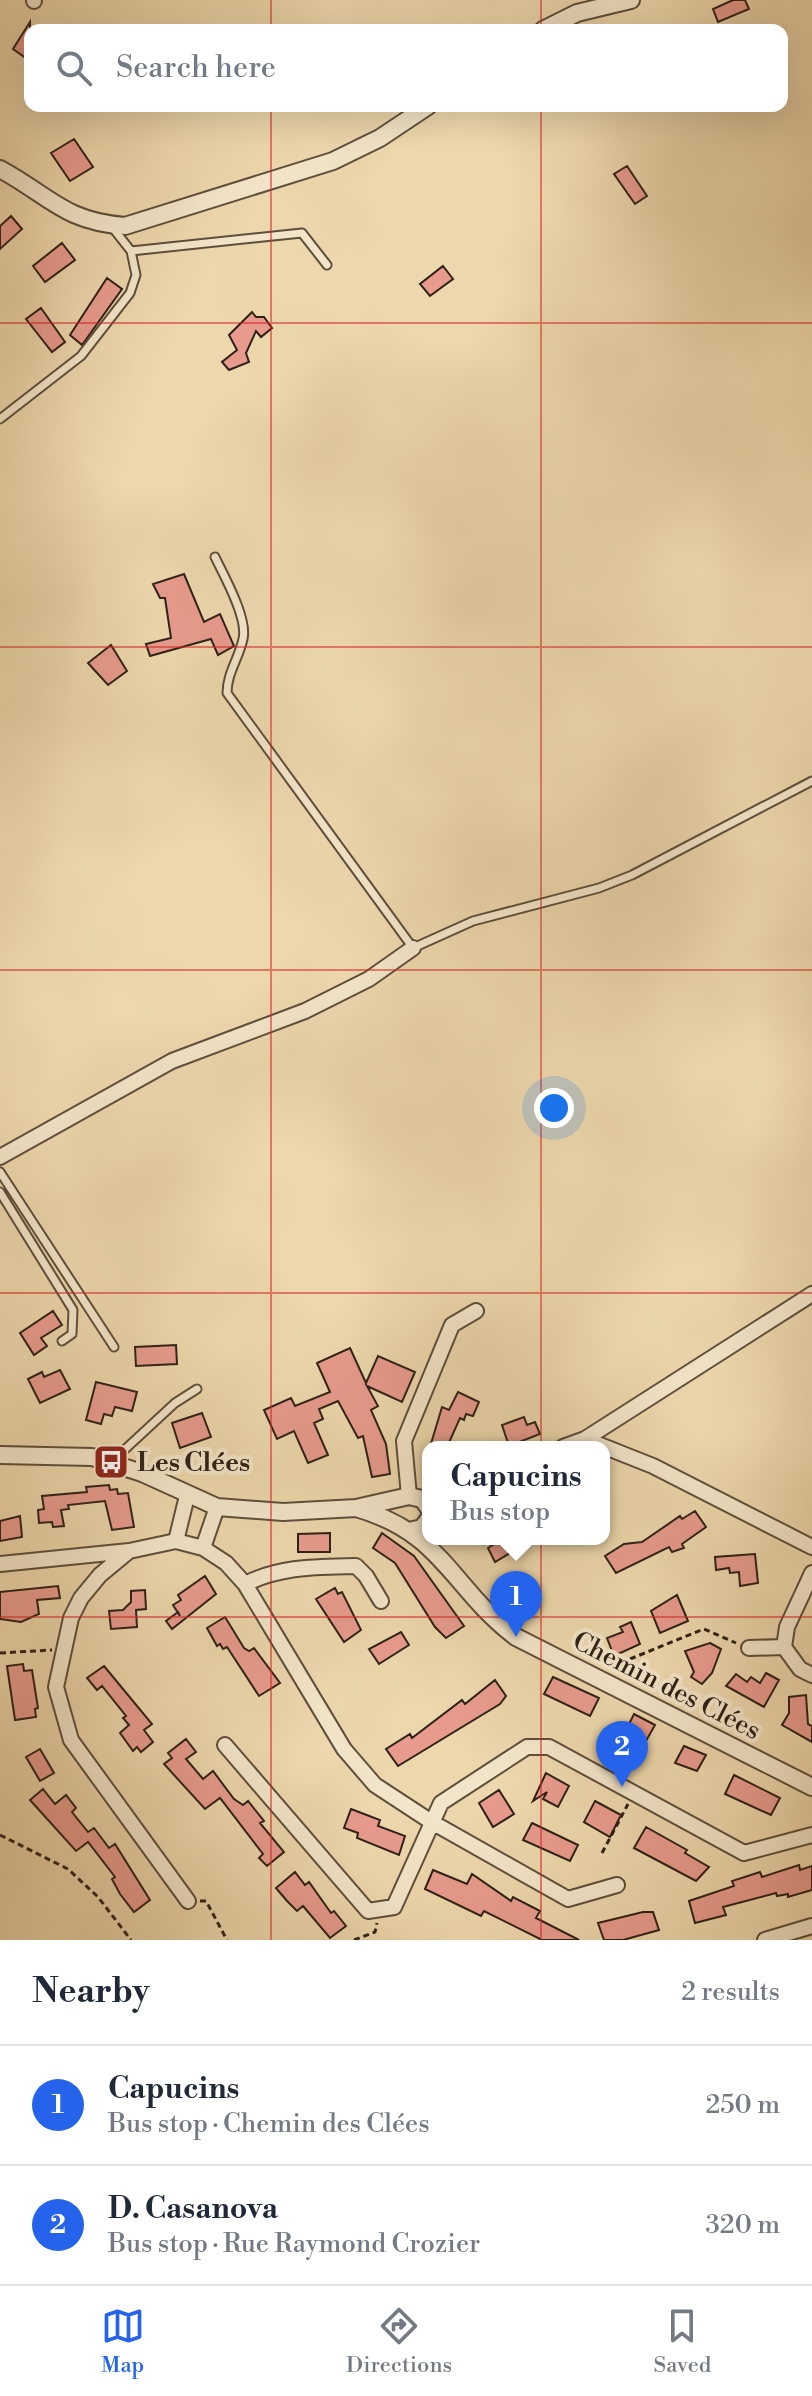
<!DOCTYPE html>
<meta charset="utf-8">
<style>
:root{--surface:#fff;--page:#f2f2f3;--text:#1f2937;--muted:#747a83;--line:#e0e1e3;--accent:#2563eb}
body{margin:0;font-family:"Libre Bodoni",serif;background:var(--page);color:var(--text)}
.you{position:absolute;left:554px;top:1108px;width:28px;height:28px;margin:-20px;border:6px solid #fff;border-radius:50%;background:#1a73e8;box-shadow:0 0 0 12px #1a73e833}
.badge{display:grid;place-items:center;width:52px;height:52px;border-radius:50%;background:var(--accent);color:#fff;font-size:26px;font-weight:700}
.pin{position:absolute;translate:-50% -66px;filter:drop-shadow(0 2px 4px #0008)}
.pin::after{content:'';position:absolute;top:42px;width:28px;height:24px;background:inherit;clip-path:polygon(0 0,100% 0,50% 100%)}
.popup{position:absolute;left:422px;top:1441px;width:188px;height:104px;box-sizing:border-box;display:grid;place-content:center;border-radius:16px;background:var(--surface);filter:drop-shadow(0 2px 6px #0005);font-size:26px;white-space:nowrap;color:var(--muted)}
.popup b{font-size:30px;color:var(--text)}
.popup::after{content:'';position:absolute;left:50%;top:100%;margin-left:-16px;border:16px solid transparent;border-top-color:var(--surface)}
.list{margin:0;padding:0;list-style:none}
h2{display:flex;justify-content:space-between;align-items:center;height:104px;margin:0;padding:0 32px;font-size:34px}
h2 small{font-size:26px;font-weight:400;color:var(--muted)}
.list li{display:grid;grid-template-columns:52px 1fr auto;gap:24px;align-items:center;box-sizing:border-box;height:120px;padding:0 32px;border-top:2px solid var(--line)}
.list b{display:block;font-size:30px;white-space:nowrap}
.list p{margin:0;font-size:26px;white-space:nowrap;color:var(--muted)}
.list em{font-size:26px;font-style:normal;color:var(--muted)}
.icon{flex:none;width:44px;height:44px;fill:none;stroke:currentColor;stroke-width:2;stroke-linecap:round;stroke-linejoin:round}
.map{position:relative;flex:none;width:812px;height:1940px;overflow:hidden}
.search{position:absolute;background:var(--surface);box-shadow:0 8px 32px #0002;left:24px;right:24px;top:24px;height:88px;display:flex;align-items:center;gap:20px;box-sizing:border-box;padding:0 28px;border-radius:16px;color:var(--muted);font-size:30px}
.sheet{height:344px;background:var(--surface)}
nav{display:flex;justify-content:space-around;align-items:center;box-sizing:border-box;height:112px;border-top:2px solid var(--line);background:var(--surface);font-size:22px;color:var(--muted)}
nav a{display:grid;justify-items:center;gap:4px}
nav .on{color:var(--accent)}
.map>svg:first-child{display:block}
</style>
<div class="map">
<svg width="812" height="1940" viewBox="0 0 812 1940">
<rect width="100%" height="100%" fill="#edd7ac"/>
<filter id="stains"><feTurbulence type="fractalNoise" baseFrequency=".0025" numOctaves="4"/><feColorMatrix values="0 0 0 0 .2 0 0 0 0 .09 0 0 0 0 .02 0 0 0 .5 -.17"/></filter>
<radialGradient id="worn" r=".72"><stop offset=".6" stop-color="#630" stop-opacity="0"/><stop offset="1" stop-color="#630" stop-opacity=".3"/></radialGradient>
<!-- building -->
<path fill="#e89b8d" stroke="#2e2117" stroke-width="2" d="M733 0H745L749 9 718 22 713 9Z
M30 22V61L13 49Z
M74 139 93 167 70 181 51 153Z
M627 166 647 196 635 204 614 174Z
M11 216 22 229 0 249V226Z
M62 243 75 260 45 282 33 266Z
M443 266 453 279 430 296 420 284Z
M107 278 122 289 82 345 70 335Z
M41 308 65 342 52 352 26 319Z
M252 312 256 317H264L272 328 261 337 256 331 246 353 249 362 229 370 222 362 237 350 229 335Z
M184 574 204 622 220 614 234 646 218 655 211 639 150 656 146 644 171 638 165 598H160L153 584Z
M111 645 127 671 108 685 88 663Z
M53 1311 62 1325 41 1338 47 1346 34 1355 20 1333Z
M176 1345 177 1364 136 1366 135 1347Z
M350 1348 366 1383 378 1356 415 1372 402 1402 367 1386 378 1406 371 1410 386 1444 390 1474 372 1477 363 1436 358 1438 338 1401 319 1409 323 1419 314 1423 328 1455 308 1463 294 1431 277 1439 264 1410 291 1398 295 1406 330 1392 317 1363Z
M60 1370 70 1389 40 1403 28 1379 42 1372 44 1377Z
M96 1382 137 1392 132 1411 115 1407 112 1416 104 1414 101 1424 86 1420Z
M458 1392 479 1402 473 1416 466 1414 464 1420 460 1418 447 1447H430L442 1407 449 1410Z
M202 1413 211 1437 180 1448 172 1423Z
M524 1417 527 1425 535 1422 540 1434 509 1446 502 1425Z
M109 1485 110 1490 117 1489 118 1494 128 1493 134 1527 112 1530 105 1501 68 1505 69 1509 61 1510 64 1526 53 1527 52 1522 39 1523 38 1510 44 1509 42 1496 87 1492 86 1487Z
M695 1511 706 1527 682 1544 684 1548 672 1552 669 1547 616 1573 605 1556 624 1544 642 1542 680 1516 682 1519Z
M20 1516 22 1537 0 1541V1521Z
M330 1533V1552H298V1534Z
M382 1533 414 1556 464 1626 446 1638 435 1627 395 1563 373 1548Z
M491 1539H508L515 1550 495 1562 488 1548 494 1544Z
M755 1554 758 1583 740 1586 739 1572 730 1573 729 1568 716 1570 715 1557Z
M205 1576 216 1594 172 1629 166 1621 178 1612 180 1616 173 1605 181 1600 178 1595Z
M58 1586 60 1598 37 1600 39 1614 21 1622 0 1619V1592Z
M335 1588 338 1594 342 1592 361 1630 344 1642 316 1599Z
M145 1590 146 1609 136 1610 137 1627 111 1629 109 1611 123 1610 131 1602V1591Z
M677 1595 688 1621 660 1633 651 1611Z
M225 1617 244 1648 249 1651 254 1648 280 1683 259 1696 227 1647 223 1649 220 1644 217 1646 207 1628Z
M631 1622 640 1644 614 1656 607 1638 623 1632 620 1627Z
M401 1632 409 1645 379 1664 369 1649Z
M710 1643 721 1649 712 1673 702 1684 691 1677 694 1672 685 1651Z
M23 1664 24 1671 32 1670 38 1708 35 1709 36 1717 15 1720 7 1666Z
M104 1666 152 1724 144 1730 153 1742 141 1752 137 1747 133 1751 120 1733 129 1725 123 1718 126 1716 102 1686 97 1690 87 1678Z
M766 1673 779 1680 764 1707 726 1686 736 1674 747 1682 751 1677 760 1683Z
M553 1677 599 1698 590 1716 544 1694Z
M495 1680 506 1696 500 1704 398 1766 386 1749 410 1734 412 1738 462 1700 465 1704Z
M806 1695 808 1724 812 1726V1742L782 1725 789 1713V1697Z
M634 1714 655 1725 646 1741 626 1730Z
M186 1739 196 1752 186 1759 203 1779 213 1771 234 1799 243 1805 248 1801 264 1821 260 1823 284 1852 267 1866 259 1858 263 1854 220 1798 205 1809 164 1764 172 1758 168 1753Z
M684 1746 706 1755 697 1771 675 1763Z
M40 1749 54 1773 40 1781 26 1757Z
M546 1773 569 1786 558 1807 543 1799 547 1792 533 1801Z
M734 1775 780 1798 771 1815 725 1794Z
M43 1789 55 1804 66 1795 76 1808 72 1812 88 1832 94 1828 109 1848 115 1844 150 1900 134 1912 120 1894 112 1879 115 1877 88 1842 76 1851 30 1800Z
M499 1790 514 1814 493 1827 479 1803Z
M595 1801 621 1815 610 1837 584 1822Z
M351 1809 380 1820 378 1826 405 1836 399 1855 357 1838 358 1833 344 1828Z
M532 1823 578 1845 570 1861 523 1840Z
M646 1827 687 1850 685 1853 709 1867 696 1881 634 1848Z
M799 1865 800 1870 812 1866V1890L788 1897V1894L777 1896 776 1893 723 1907 726 1915 695 1923 689 1901 734 1886 732 1881 760 1872 762 1877Z
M433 1870 467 1884 472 1874 511 1901 513 1897 540 1911 536 1918 579 1940H542L484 1911 481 1916 425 1889Z
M295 1872 305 1885 309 1882 331 1913 334 1911 346 1926 330 1938 303 1906 297 1911 287 1901 276 1888Z
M643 1912H653L659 1930 623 1940H604L598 1923Z"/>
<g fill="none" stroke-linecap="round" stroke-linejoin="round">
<defs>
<path id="service" d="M112 227 131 251 302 233 327 265
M0 419 81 356 130 293 136 275 131 251
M215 557C224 576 248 618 243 639 239 658 227 673 227 693L413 948 473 921 599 888 632 875 812 781
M0 1172 114 1347
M0 1192 73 1310 72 1334 62 1341
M117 1464 121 1453 175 1403 197 1389"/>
<path id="minor" d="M34 1V0
M0 1157 172 1061 305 1011 369 979 413 948
M585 1439 653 1466 812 1547
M563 1447 585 1439 812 1294
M409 1496 404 1441 452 1325 476 1311
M176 1541 187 1496
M203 1548 217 1507
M129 1551 100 1575 81 1598 71 1618 56 1687 71 1740 188 1901
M0 1564 129 1551 176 1541 203 1548 226 1563 245 1584 344 1749 375 1785 430 1821 568 1899 617 1885
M812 1573 787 1627 784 1647 800 1669 812 1675
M245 1584C281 1566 316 1567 356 1566L366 1576 381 1601
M749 1648 784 1647
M225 1745 368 1911 394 1907 441 1803 527 1747H549L744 1853 812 1835
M765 1940 812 1926"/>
<path id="tertiary" d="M543 30 577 13 631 0
M0 169C50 196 63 221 125 226L333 161 380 138 428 106
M0 1455 92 1457 142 1473 217 1507 283 1512 356 1508 409 1496 422 1499 428 1507
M356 1508C444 1533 451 1588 516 1637L812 1787
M409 1531 422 1528 428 1520"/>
</defs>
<!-- service casing -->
<use href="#service" stroke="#5e4e3c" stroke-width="11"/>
<!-- minor casing -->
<use href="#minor" stroke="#5e4e3c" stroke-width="18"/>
<!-- tertiary casing -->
<use href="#tertiary" stroke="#5e4e3c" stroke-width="20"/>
<!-- path -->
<path stroke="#2e2117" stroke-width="3" stroke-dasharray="6 4" stroke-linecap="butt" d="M0 1653 52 1650
M614 1671 630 1659 704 1629 736 1643
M0 1835 68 1869 98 1897 131 1940
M602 1853 628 1804
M200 1901H206L227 1940
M354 1940 375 1932 377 1923"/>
<!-- service -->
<use href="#service" stroke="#f3e5c9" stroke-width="7"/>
<!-- minor -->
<use href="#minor" stroke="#f3e5c9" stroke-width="14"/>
<!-- tertiary -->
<use href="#tertiary" stroke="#f3e5c9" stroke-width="16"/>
</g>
<!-- grid -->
<path fill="none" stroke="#d62828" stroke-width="2" stroke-opacity="0.55" d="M271 0V30M541 0V30M271 106V1940M541 106V1940M0 323H812M0 647H812M0 970H812M0 1293H812M0 1617H812"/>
<!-- icons -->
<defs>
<symbol id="bus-square" viewBox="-11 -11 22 22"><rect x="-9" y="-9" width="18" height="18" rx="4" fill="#8f2418" stroke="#f3e5c9"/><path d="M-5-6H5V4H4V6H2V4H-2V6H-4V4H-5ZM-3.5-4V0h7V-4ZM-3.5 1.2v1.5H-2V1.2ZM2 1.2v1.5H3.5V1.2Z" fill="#fff"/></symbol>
</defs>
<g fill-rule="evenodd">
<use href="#bus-square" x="91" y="1442" width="40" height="40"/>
</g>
<g text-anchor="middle" stroke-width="8" stroke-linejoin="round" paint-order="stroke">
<!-- poi labels -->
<g font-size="26" font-weight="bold" fill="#2e2117" stroke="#f3e5c9" text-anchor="start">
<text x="137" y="1471">Les Clées</text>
</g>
<!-- street labels -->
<g font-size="26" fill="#2e2117" stroke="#f3e5c9">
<text transform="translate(667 1685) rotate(27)" y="9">Chemin des Clées</text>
</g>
</g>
<rect width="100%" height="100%" filter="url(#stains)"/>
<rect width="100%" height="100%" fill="url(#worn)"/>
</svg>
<div class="you"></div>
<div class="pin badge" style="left:516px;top:1637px">1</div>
<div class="popup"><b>Capucins</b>Bus stop</div>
<div class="pin badge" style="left:622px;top:1787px">2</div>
<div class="search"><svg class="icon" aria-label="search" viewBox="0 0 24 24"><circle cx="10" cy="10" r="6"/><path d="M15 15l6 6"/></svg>Search here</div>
</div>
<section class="sheet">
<h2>Nearby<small>2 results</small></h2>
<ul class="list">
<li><span class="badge">1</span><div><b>Capucins</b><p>Bus stop · Chemin des Clées</p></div><em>250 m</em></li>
<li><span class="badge">2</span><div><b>D. Casanova</b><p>Bus stop · Rue Raymond Crozier</p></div><em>320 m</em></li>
</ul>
</section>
<nav>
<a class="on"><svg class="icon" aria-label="map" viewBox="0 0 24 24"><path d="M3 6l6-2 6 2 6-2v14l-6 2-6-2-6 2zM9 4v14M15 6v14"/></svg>Map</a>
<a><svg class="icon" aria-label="directions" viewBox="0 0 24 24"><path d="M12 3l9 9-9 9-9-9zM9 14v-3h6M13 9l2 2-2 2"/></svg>Directions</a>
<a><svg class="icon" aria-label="saved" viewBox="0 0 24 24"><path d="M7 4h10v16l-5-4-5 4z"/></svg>Saved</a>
</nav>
